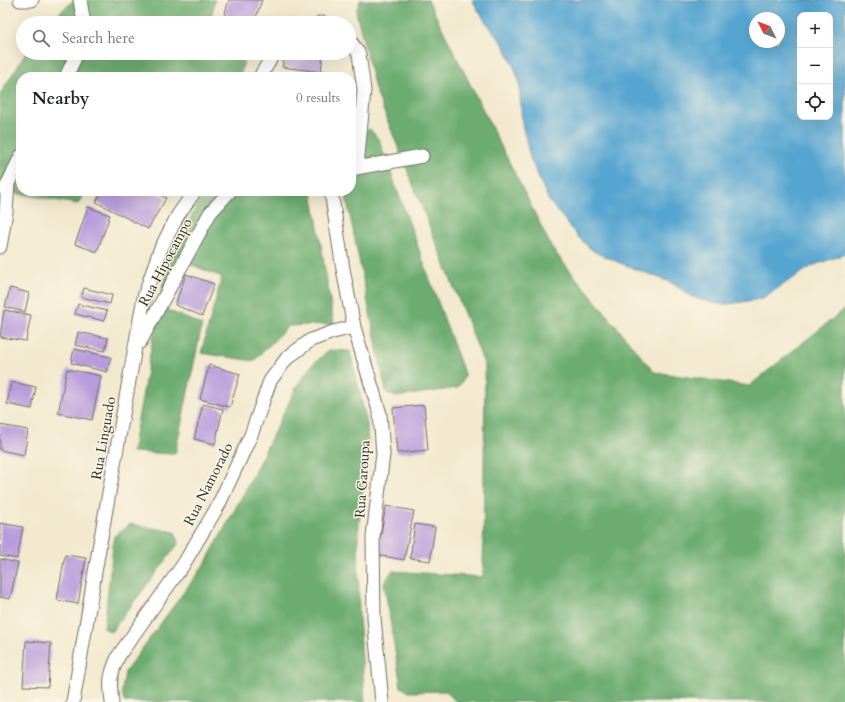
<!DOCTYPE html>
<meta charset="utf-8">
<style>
:root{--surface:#fff;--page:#f6f6f6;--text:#202124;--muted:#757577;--line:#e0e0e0}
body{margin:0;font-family:Cardo,serif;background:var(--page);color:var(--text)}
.controls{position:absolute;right:12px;top:12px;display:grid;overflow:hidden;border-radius:8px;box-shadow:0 4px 16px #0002}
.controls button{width:36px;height:36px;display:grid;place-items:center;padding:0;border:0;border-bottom:1px solid var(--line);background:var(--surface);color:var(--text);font:20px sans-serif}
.compass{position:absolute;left:749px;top:12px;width:36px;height:36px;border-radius:50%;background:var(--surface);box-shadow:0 4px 16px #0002;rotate:312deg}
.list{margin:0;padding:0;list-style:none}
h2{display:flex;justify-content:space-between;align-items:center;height:52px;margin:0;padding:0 16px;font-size:17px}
h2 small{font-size:13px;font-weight:400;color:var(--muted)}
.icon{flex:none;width:22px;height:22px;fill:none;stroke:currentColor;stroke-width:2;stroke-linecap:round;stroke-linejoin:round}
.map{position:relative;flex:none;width:845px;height:702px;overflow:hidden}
.search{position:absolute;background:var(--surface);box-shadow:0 4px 16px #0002;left:16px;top:16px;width:340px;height:44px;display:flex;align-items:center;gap:10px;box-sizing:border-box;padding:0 14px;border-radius:22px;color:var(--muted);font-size:15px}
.panel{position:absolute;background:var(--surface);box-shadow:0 4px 16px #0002;left:16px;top:72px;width:340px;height:124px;border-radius:16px}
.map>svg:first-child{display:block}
</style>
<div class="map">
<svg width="845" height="702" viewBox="0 0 845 702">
<rect width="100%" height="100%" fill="#fcf5e5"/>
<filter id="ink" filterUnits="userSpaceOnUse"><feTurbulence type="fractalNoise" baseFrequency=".025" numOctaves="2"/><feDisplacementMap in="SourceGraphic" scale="8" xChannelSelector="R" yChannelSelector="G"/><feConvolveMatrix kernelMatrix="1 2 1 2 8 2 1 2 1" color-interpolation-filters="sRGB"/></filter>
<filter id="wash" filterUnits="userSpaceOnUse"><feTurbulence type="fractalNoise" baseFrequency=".012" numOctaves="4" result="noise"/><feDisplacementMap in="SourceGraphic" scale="16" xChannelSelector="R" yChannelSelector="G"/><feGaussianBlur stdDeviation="0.9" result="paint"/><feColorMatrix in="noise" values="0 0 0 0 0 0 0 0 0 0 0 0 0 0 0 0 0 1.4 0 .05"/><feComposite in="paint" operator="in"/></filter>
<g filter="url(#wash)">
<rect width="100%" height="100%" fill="#f2e9ce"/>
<!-- forest -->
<path fill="#6cac70" stroke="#4c6c4e" d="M74 0H215L210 23H48Z
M360 0H428L553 250 654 372 749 386 845 309V702H456L446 691 409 692 401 687 384 583 392 571 483 577 485 366 375 89 356 12Z
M26 53H246L240 77H21V191H86L78 204 0 191V94Z
M370 129 379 140 465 376 458 388 395 397 386 392 345 191H351V135Z
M207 191H312L334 324 288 326 254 361 201 353 222 277 182 261 165 309 202 325 175 454 132 452 168 256 203 196Z
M329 350 350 351 367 424 368 444 358 534 359 615 365 702H124L122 690 125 672 206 562 245 491 297 386 312 365Z
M130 524 175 532 179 543 111 632 104 628 114 536Z"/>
<!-- water -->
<path fill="#56a5d0" stroke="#40687e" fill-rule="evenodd" d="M472 0H845V254L812 266 761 299 722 305 694 298 670 282 620 263 593 251 580 239 549 201 530 158 522 124 519 81 513 64 503 44 485 21ZM800 15H830V117H800ZM755 18H779V42H755Z"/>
<g id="blocks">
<!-- building -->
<path fill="#b79bdb" d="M229 0H262L254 23H232L223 20Z
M285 53H323L321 72 282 67Z
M102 191H153L166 198 148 229 96 202Z
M88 207 110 215 97 252 75 244Z
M186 274 214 284 202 316 175 305Z
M10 288 29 293 25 312 5 307Z
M84 288 112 295 110 304 81 297Z
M78 304 107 311 104 321 75 314Z
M4 310 31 315 26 341 0 337Z
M78 332 108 338 105 351 75 345Z
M74 349 111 357 107 372 71 363Z
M209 365 240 374 230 407 200 399Z
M67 369 101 376 92 420 58 413Z
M11 382 36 387 32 409 7 404Z
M203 404 223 409 215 444 194 439Z
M424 405 428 450 397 453 393 408Z
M0 425 28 430 24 455 0 450Z
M386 506 414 511 404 560 377 555Z
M0 523 23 527 17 559 0 556Z
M415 524 435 527 430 561 410 558Z
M65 555 86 558 78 604 57 600Z
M0 559 18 563 10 599 0 597Z
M26 641 51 643 48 687 23 686Z"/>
</g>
</g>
<g filter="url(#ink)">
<use href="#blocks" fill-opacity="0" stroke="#716e64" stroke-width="1"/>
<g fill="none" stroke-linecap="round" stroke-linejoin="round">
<defs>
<path id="street" d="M20 0H32
M80 0 84 23
M320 23H323
M349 39 359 54 364 90 357 167
M66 77 77 53
M260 77 274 53
M351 169 422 156
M5 190 21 156
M331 191 343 269 354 327 380 414 383 454 373 537 374 618 382 702
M0 247 6 212 8 183
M140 342 210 213 230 191
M73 702 100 543 144 297 160 250 178 215 195 191
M112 702C109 681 110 674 119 655L183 565 218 506 251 435 270 381 287 358 311 340 333 332 354 327"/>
</defs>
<!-- street casing -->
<use href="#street" stroke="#716e64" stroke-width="15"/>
<!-- street -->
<use href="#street" stroke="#fff" stroke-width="13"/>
</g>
</g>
<g text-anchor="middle" stroke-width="3" stroke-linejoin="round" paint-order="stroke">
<!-- street labels -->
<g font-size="14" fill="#2b2b2b" stroke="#fcf5e5">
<text transform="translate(165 262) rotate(-62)" y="5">Rua Hipocampo</text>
<text transform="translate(103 438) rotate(-80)" y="5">Rua Linguado</text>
<text transform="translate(362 479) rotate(-86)" y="5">Rua Garoupa</text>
<text transform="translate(208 484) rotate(-63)" y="5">Rua Namorado</text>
</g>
</g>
</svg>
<div class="controls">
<button>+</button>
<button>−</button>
<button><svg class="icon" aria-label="locate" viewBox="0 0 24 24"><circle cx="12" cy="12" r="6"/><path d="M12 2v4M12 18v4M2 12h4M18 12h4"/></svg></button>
</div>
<svg class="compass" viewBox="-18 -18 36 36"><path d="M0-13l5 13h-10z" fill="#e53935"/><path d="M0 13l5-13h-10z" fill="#757577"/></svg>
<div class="search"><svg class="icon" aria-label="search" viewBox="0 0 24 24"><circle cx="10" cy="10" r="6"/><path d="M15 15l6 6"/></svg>Search here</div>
<section class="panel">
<h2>Nearby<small>0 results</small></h2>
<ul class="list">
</ul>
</section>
</div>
